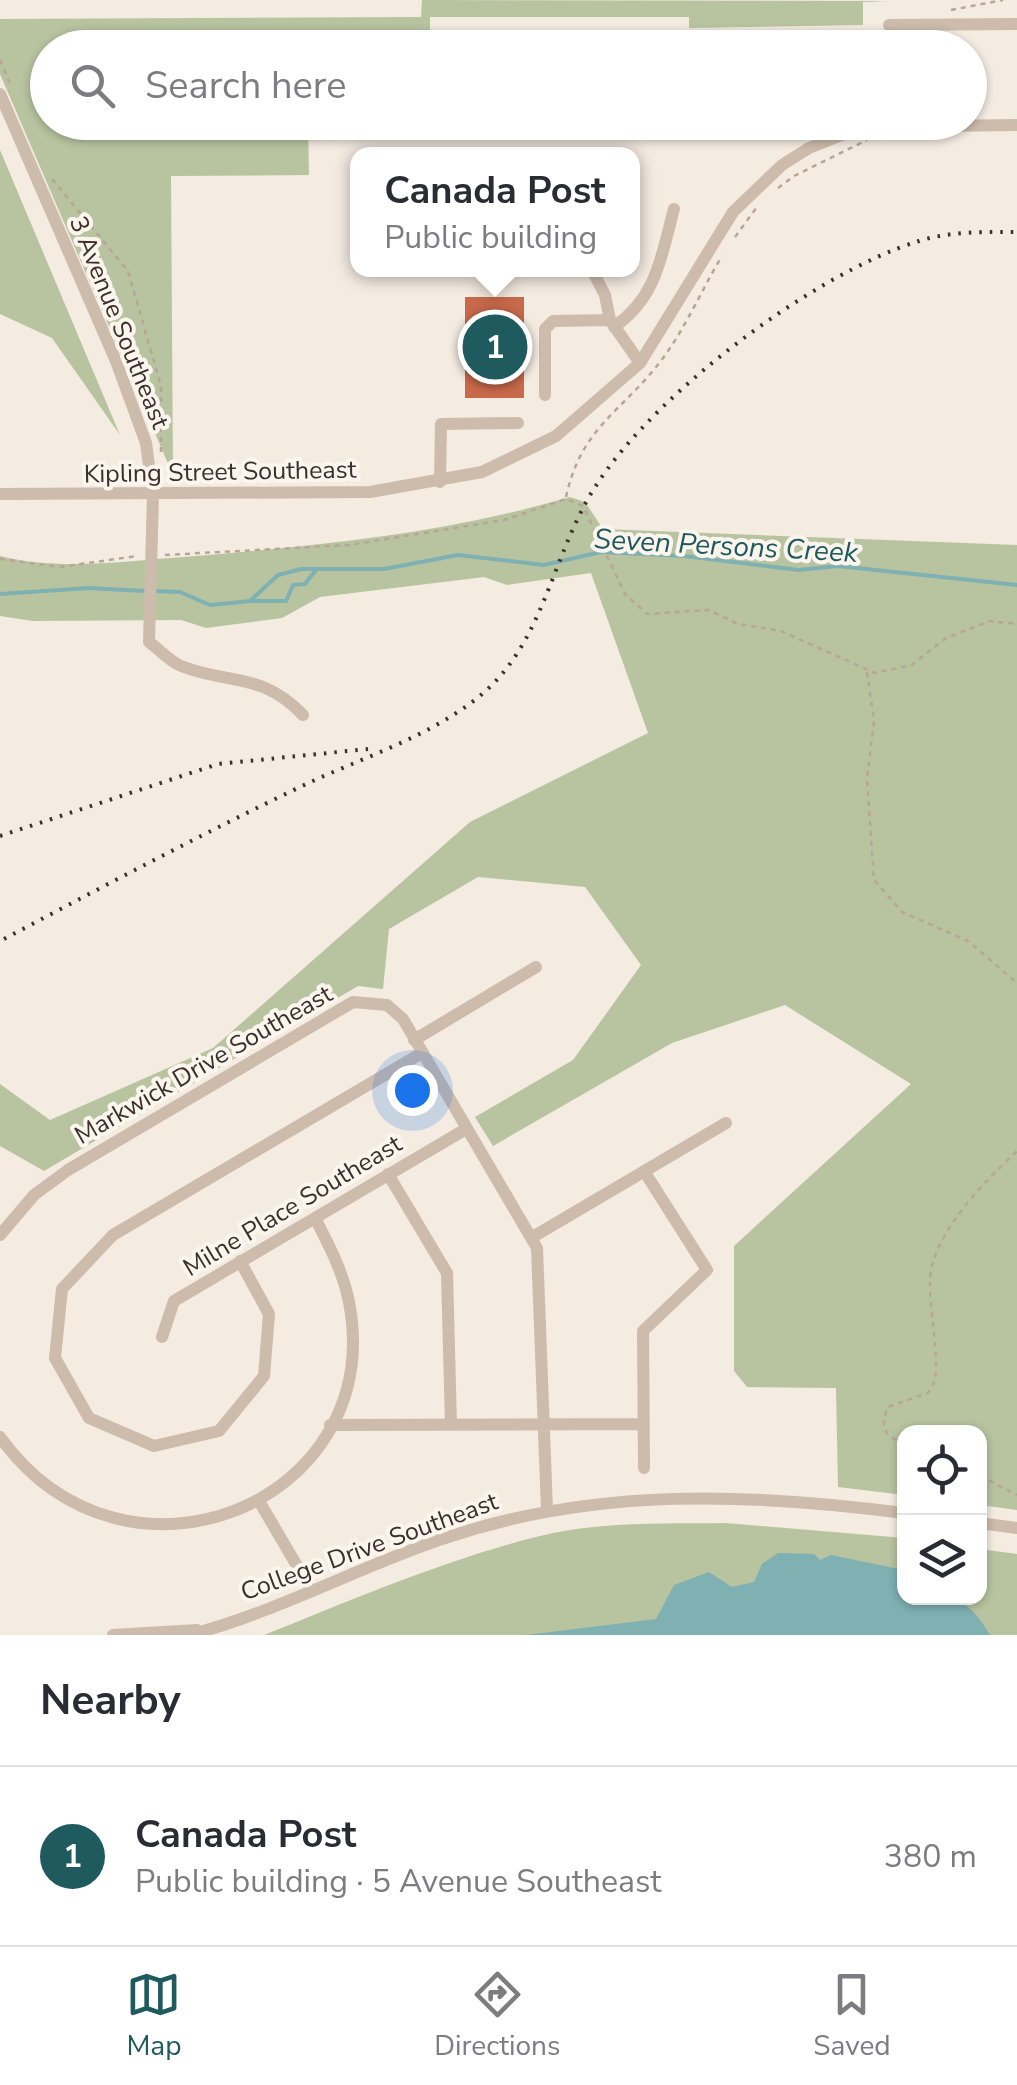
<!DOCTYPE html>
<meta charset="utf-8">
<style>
:root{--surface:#fff;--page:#f2f2f3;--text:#2b2b33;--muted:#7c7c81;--line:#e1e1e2;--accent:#1f5a5e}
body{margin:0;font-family:"Nunito Sans",sans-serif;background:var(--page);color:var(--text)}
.controls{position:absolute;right:30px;bottom:30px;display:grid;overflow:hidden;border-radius:20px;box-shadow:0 2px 8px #0004}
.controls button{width:90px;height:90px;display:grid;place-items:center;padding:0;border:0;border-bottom:2px solid var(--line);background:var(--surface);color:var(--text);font:50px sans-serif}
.you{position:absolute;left:412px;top:1090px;width:35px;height:35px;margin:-25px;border:8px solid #fff;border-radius:50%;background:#1a73e8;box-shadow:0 0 0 15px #1a73e833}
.badge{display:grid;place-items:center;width:65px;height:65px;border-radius:50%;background:var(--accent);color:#fff;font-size:32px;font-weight:700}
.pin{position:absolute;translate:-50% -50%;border:5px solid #fff;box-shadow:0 2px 10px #0006}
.popup{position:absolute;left:350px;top:147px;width:290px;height:130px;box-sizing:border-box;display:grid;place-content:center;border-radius:20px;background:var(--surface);filter:drop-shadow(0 2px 8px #0005);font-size:32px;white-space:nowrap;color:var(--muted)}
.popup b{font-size:38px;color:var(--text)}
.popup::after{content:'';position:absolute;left:50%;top:100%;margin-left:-20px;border:20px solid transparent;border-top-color:var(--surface)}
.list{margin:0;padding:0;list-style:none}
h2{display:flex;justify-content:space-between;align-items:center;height:130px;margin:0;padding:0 40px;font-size:42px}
h2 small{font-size:32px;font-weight:400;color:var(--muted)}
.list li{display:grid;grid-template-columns:65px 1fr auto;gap:30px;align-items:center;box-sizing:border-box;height:180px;padding:0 40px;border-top:2px solid var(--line)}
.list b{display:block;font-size:38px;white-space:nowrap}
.list p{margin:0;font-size:32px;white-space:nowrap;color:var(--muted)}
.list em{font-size:32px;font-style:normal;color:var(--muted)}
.icon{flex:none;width:55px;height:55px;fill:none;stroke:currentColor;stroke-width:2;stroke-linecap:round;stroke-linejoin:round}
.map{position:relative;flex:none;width:1017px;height:1635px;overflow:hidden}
.search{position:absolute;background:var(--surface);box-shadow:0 2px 8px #0004;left:30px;right:30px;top:30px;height:110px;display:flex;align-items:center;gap:25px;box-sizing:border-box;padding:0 35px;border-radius:55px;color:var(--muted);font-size:38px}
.sheet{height:310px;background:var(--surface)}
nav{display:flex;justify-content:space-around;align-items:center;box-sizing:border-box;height:140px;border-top:2px solid var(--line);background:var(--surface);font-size:28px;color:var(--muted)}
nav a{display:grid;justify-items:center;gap:5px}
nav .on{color:var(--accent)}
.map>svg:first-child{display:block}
</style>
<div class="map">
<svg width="1017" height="1635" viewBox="0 0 1017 1635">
<rect width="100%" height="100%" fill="#f4ebe1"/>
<!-- green -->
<path fill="#b8c4a0" d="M422 0 889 1 863 2V25L689 28V17H430V47L48 48V122L308 123 309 175 171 176 173 475 0 74V19L421 17Z
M0 150 120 435 52 338 0 314Z
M570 497 585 502 603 529 1017 545V1510L980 1505V1432H904V1495L838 1487 836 1388 747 1387 734 1371V1246L911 1084 785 1005 672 1043 493 1146 475 1117 573 1060 641 965 585 887 478 877 389 929 383 989 358 986 44 1171 0 1146V1084L50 1120 213 1048 470 822 648 733 591 573 507 585 484 577 320 597 282 618 206 628 181 620 33 621 0 616V556C59 571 124 561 184 557 315 546 443 534 570 497Z
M725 1523 904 1538V1598H980V1549L1017 1554V1635H264C354 1599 446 1559 540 1536 600 1521 664 1524 725 1523Z"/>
<!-- water -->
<path fill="#7fb0b2" d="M778 1553 814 1554 820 1560 831 1555 904 1570V1598C950 1598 965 1592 990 1635H526L656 1619 674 1585 709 1572 732 1587 754 1582 762 1564Z"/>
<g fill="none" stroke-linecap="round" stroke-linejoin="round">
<!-- stream -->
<path stroke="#7fb0b2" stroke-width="4" d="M154 591 180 592 210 605 250 601 278 575 301 569H384L458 555 544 565 601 552 684 556 799 570 838 566 1017 585
M0 594 89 588 145 591
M250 601H286L293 585 305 584 316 570"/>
</g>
<!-- building -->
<path fill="#c8694b" d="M898 38H925V48H898Z
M465 297H524V398H465Z"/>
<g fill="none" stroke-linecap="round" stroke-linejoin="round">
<!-- path -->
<path stroke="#b9a596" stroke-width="2.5" stroke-dasharray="5 5" stroke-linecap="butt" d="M951 10 1003 0
M0 60 10 84
M52 179 128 271 161 386V453
M778 188 794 176 867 140
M735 237 757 207
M566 497C582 425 622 413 663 358 686 327 702 289 722 256
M165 555 349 545 504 520 566 499 583 506 625 594 647 614 709 610 738 624 781 631 875 673 912 665 946 638 990 621 1017 624
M0 559 60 567 137 556
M867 672 874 721 867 779 874 880 902 912 968 941 1017 983
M904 1446 887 1434 883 1420 888 1407 928 1393 935 1381C939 1347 929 1313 930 1279 932 1234 986 1180 1017 1151
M980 1476 1017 1495"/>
<!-- minor -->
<path stroke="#cdbbac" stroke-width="12" d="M889 25 1017 24
M0 94 116 361 146 443 153 495 149 642C159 649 169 661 181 666 230 685 262 672 303 715
M592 270 605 295 610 320 640 363
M614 327C657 297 661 257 674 209
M545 395V329L553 321 610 320
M440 482 441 424 518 423
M0 494 370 492 482 472 556 436 640 363 733 212 782 165 809 148 862 127 1017 125
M414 1040 536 967
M644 1171 707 1270 643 1331 644 1468
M388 1174 447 1273 451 1425
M0 1235 34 1195 68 1170 353 1002 387 1005 403 1019 537 1248 547 1510
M531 1238 726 1123
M240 1261 269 1314 264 1376 219 1431 154 1446 89 1418 55 1358 62 1289 113 1235 422 1053
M162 1337 174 1301 466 1129
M330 1425 644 1424
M0 1437C125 1611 388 1503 349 1302 343 1272 329 1245 315 1218
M259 1501 310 1588
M980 1523 1017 1528
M113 1635 197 1630
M189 1635C275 1613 360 1566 445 1538 596 1487 749 1493 904 1513"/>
<!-- rail -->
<path stroke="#3b302b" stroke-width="4" stroke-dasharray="2.5 8" stroke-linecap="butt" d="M0 836 218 764 368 749
M4 939C102 887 200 835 300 787 358 759 425 739 476 699 537 652 549 574 582 510 632 408 811 274 919 241 951 231 984 232 1017 232"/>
</g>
<g text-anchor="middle" stroke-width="8" stroke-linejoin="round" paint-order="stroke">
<!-- street labels -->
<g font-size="25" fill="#3b302b" stroke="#fbf5ee">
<text transform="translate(120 322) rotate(68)" y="9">3 Avenue Southeast</text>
<text transform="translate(220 471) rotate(-1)" y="9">Kipling Street Southeast</text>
<text transform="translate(203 1064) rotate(-30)" y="9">Markwick Drive Southeast</text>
<text transform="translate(292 1205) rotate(-31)" y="9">Milne Place Southeast</text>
<text transform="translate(369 1546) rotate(-20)" y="9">College Drive Southeast</text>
</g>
<!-- water labels -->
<g font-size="28" font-style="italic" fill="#1f5a5e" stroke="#fbf5ee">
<text transform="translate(726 545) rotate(3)" y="10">Seven Persons Creek</text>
</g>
</g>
</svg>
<div class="controls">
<button><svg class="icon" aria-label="locate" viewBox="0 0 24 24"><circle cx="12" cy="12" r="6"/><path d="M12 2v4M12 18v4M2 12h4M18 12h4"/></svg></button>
<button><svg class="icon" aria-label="layers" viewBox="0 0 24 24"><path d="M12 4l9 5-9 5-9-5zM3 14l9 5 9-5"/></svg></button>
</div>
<div class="you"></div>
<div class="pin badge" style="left:495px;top:347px">1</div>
<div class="popup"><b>Canada Post</b>Public building</div>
<div class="search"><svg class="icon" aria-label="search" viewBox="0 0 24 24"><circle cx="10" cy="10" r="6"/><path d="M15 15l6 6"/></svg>Search here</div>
</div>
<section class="sheet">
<h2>Nearby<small></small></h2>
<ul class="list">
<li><span class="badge">1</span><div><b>Canada Post</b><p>Public building · 5 Avenue Southeast</p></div><em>380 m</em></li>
</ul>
</section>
<nav>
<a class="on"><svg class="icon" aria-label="map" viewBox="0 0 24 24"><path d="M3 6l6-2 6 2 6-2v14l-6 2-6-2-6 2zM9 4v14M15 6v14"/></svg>Map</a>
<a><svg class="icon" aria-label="directions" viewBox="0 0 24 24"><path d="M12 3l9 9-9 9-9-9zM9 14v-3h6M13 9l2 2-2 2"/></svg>Directions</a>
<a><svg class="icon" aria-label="saved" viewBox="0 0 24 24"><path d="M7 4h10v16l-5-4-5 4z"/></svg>Saved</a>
</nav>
